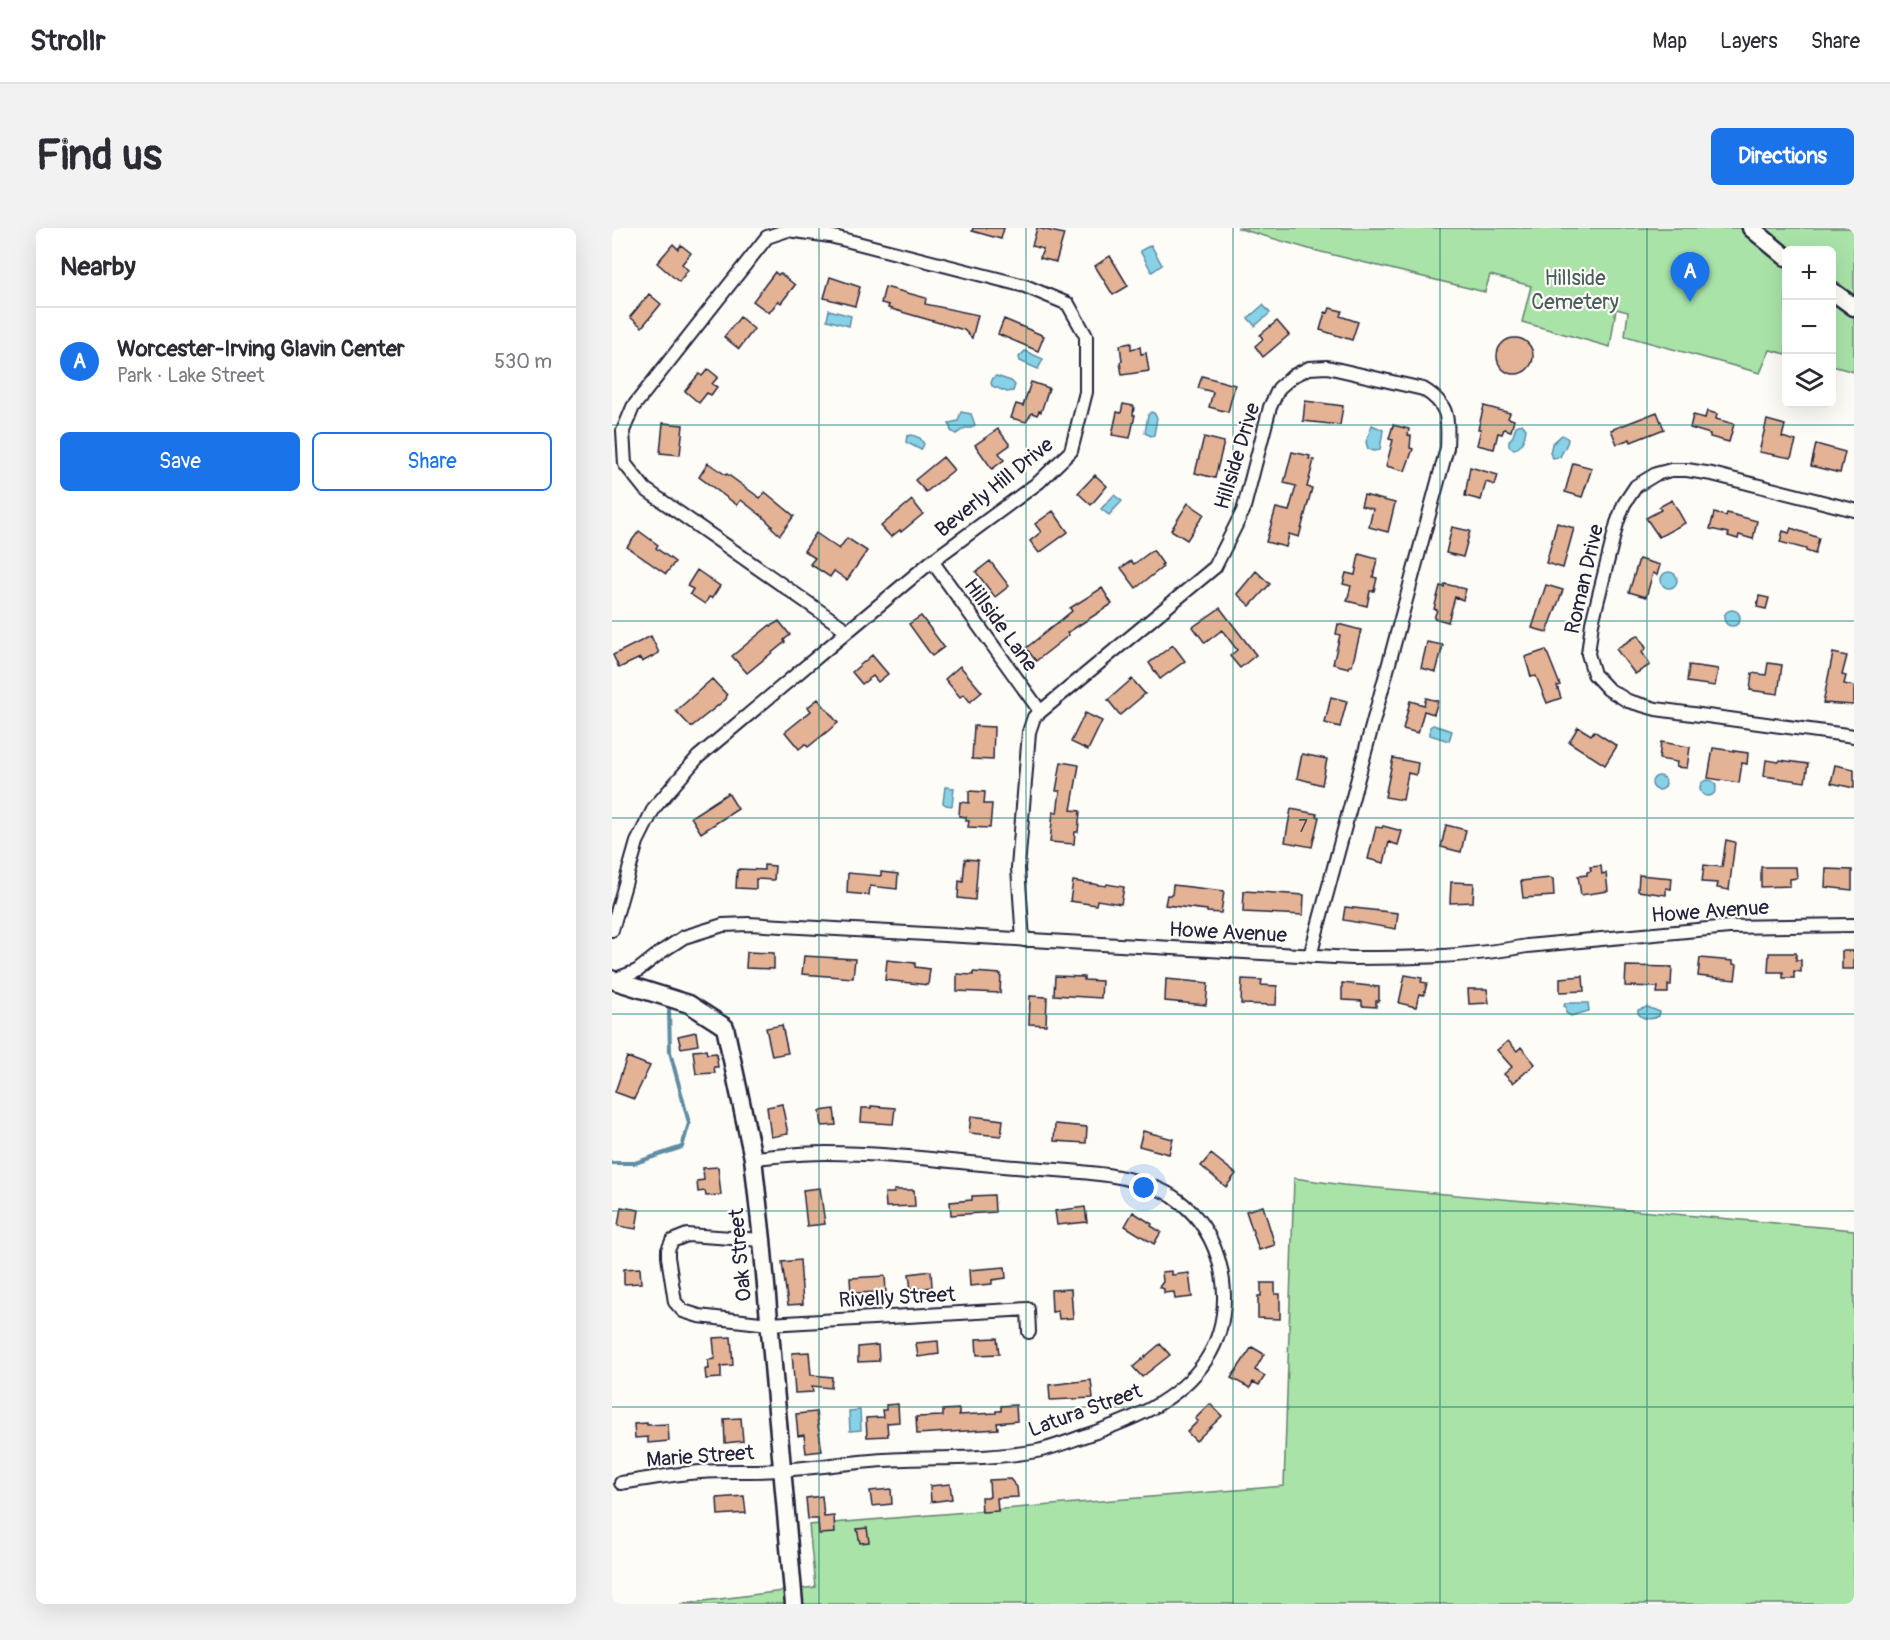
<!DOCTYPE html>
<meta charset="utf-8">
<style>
:root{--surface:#fff;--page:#f2f2f3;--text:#2b2b33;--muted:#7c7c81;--line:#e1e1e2;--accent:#1a73e8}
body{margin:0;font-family:Pangolin,sans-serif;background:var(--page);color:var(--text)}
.controls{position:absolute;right:18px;top:18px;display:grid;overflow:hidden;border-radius:9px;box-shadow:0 6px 24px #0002}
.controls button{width:54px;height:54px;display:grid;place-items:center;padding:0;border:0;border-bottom:2px solid var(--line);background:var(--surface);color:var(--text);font:30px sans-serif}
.you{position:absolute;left:532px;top:960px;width:21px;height:21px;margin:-15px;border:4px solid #fff;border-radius:50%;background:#1a73e8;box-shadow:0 0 0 9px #1a73e833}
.badge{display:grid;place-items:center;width:39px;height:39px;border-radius:50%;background:var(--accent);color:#fff;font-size:20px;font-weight:700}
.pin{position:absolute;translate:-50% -50px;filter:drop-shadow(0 2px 3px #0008)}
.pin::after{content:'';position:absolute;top:32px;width:21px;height:18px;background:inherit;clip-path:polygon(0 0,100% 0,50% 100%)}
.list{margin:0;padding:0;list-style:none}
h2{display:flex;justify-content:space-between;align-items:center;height:78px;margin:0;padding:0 24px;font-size:26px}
h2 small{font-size:20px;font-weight:400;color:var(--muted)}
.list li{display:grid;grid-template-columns:39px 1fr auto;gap:18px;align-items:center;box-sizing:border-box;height:108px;padding:0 24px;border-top:2px solid var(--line)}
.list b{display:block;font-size:22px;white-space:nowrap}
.list p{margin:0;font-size:20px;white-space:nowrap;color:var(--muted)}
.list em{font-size:20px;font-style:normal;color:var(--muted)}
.actions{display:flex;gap:12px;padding:18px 24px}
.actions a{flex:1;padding:14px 0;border:2px solid var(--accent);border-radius:9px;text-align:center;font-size:21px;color:var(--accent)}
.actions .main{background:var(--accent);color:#fff}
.icon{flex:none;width:33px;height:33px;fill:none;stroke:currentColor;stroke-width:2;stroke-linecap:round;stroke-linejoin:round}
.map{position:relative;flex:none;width:1242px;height:1376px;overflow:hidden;border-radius:9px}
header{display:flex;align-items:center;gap:36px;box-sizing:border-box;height:84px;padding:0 30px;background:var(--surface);border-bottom:2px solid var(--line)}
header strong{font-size:28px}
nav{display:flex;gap:33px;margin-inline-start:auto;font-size:21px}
.intro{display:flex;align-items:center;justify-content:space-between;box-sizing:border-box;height:144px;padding:0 36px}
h1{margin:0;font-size:42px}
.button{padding:15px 27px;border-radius:9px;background:var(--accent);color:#fff;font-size:21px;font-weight:700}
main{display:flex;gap:36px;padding:0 36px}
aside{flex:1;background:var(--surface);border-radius:9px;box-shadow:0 6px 24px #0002}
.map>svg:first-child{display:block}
</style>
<header>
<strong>Strollr</strong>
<nav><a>Map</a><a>Layers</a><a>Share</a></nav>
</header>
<div class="intro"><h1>Find us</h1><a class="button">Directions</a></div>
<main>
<aside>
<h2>Nearby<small></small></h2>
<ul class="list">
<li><span class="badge">A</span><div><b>Worcester-Irving Glavin Center</b><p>Park · Lake Street</p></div><em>530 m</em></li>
</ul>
<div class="actions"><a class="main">Save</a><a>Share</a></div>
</aside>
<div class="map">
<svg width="1242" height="1376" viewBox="0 0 1242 1376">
<rect width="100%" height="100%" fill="#fdfcf7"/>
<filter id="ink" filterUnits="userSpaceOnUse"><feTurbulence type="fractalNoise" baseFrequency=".0167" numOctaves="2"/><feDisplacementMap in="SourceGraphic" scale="12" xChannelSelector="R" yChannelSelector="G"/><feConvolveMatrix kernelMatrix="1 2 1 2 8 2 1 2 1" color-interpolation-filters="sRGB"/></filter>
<g filter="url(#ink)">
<!-- green -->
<path fill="#a9e3a8" stroke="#668272" stroke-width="1.5" d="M625 0H1242V144L1220 138V22H1174V126L1158 122 1148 145 1013 108 1016 84 1004 81 998 119 910 94 919 58 878 47 873 64 697 21Z
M682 950 731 957 1242 1002V1376H68L203 1359 197 1297 672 1258Z"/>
<!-- water -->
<path fill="#88d2e8" stroke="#5f8ca3" stroke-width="1.5" d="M539 17 550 37 540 44 528 23Z
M651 77 658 85 643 98 636 90Z
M217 82 239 88 237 98 215 92Z
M413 123 431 131 426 141 408 133 407 129Z
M384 148 399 153 403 157 401 163 395 164 380 158 379 155 381 150Z
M349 184 359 186 363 197 359 200H353L344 206 339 203 337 195 346 193Z
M539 184 542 185 545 190 542 207 539 208 533 205 536 187Z
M910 196 914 201C913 209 910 221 901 221L897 218V213L901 208 904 198Z
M760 197 771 202 768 222 762 223 756 221 754 214Z
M300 207 308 210 312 216 309 222 294 214 295 208Z
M950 207 956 211C956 217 950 223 948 229L941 230 938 225 940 216Z
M502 267 510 273 497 287 489 281Z
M1049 352a8 8 0 1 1 16 0a8 8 0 1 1-16 0Z
M1112 390a8 8 0 1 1 16 0a8 8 0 1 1-16 0Z
M821 497 840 503 837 513 818 507V499Z
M1040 555a7 7 0 1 1 14 0a7 7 0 1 1-14 0Z
M1088 560a8 8 0 1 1 16 0a8 8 0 1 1-16 0Z
M333 559 342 560 340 578 334 577 331 575Z
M953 775H976L977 783 959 788 954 785V779L952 778Z
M1035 779 1048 784 1047 788C1040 792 1031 792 1026 785V782Z
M248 1182 249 1202 238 1203 237 1183Z"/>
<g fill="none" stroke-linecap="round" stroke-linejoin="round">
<!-- stream -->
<path stroke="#5f8ca3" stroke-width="4" d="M0 935H23L70 919 77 895 58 824 57 782"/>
</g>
<!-- building -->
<path fill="#e4b395" stroke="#22223b" stroke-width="1.5" d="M361 0H392L389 11 360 3Z
M425 0 452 6 444 34 428 30 431 21 420 18Z
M61 16 66 21 69 17 79 25 70 36 76 42 67 54 45 35Z
M498 28 516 58 501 67 483 38Z
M163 44 166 47 168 45 183 57 169 75 166 73 157 85 141 73Z
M218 49 248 59 243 78 212 70Z
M273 59 314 70 313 76 366 87 360 110 352 102 276 80 277 77 269 75Z
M37 66 49 76 30 99 18 89Z
M718 80 730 83 728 88 746 94 740 112 708 102 713 84 716 85Z
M128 89 142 101 127 121 112 109Z
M392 91 432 108 426 123 386 106Z
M665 93 677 107 651 129 643 118 651 111 648 107Z
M885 128a18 18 0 1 1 36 0a18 18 0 1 1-36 0Z
M519 115V121L528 119 529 126 534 125 537 143 510 147 508 134 510 133 508 117Z
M96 141 106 149 100 156 105 159 99 167 95 165 87 175 73 163 87 146 90 148Z
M590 148 623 157 616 184 597 179 601 164 586 160Z
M419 154 437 160 429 184 427 183 425 187 420 185 414 194 399 190 404 176 411 178Z
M693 173 731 178 728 197 691 193Z
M511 176 522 178 521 187H523L518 210 500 207 505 184 509 185Z
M872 178 898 185 896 190 902 192 899 203 892 201 890 206 886 205 882 221 865 217 869 201H866Z
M1095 183 1105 186 1104 191 1122 196 1117 214 1098 209V206L1078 200 1081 187 1093 190Z
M1045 184 1052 201 1019 214 1018 211 1005 216 999 202Z
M1155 192 1173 197 1170 209 1184 213 1179 230 1147 224Z
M51 195 71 197 68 227 48 225Z
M781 197 797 201 796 207 799 208 798 220 801 221 793 243 774 238 781 212 777 211Z
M386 201 398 217 387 225 392 232 380 241 363 217Z
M592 209 612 214 603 250 583 245Z
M1204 216 1233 224 1228 245 1199 238Z
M680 224 694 227 698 228 697 231 702 232 695 259 700 260 687 309 677 306 674 319 654 314 664 280 677 283 684 258 672 255Z
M331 229 342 242 314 264 303 252Z
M96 235 114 247 115 246 148 270 153 264 182 288 168 307 159 299 160 298 151 289 129 272 125 277 87 249Z
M961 235 980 240 970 269 953 264Z
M858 239 886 247 883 257 874 254 869 272 853 268Z
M483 247 495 258 479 277 466 265Z
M752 267 783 275 776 304 757 299 761 281 749 278Z
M300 272 311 286 289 304 288 302 279 309 269 298Z
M1060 272 1073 295 1047 309 1034 290 1049 282 1047 279Z
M576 275 592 286 575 312 559 302Z
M441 283 456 304 427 325 418 313 429 304 423 296Z
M1102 285 1114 288 1115 285 1145 293 1141 311 1127 307 1126 311 1116 308 1117 305 1098 301Z
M945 295 962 300 951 340 934 335Z
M840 299 858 303 851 329 834 325Z
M1179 300 1207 310 1203 326 1194 323V321L1168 314 1171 303 1177 305Z
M27 303 46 317 44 320 63 334 54 346 15 319Z
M204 305 227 321 235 310 255 323 235 352 222 343 218 349 198 336 203 330 192 323Z
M541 322 551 336 549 337 551 339 524 360 509 340 519 333 522 336Z
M747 326 765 331 761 349 765 350 762 363H758L755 378 735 373 739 358 731 356 734 345 743 347Z
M1027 331 1048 337 1045 347 1041 345 1034 369 1017 364Z
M378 333 397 358 383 369 364 344Z
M85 342 108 358 100 370 97 369 93 376 78 366 81 361 75 358Z
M644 343 658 356 638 378 625 366Z
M833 356 854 361 851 372 843 369 836 394 822 390 825 382 822 381 828 358 832 359Z
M934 357 951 362 935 404 920 400Z
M490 360 500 376 455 405 457 407 424 433 414 420 460 383 458 380Z
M1147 368 1157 370 1154 381 1145 379Z
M608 380 644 427 628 440 618 428 625 422 610 402 593 415 581 399Z
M309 388 332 419 320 428 297 396Z
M167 393 178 407 172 412 173 414 135 445 120 428 158 397 159 398Z
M726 396 749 402 740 438H737V440L721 436 728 407 724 406Z
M1026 407 1034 420 1030 424 1038 437 1023 446 1004 421Z
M39 408 47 425 30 434 28 430 7 440 1 427Z
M815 414 831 417 824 444 809 440Z
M561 417 573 433 548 451 537 435Z
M934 422 948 457 945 458 949 470 935 475 924 448 919 449 913 429Z
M1221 425 1235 428 1230 447 1234 448 1232 456 1242 458V477L1211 475Z
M260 427 276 446 266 454 261 448 250 456 240 444Z
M1156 435 1170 437 1166 466 1138 462 1140 445 1154 447Z
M1077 437 1106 441 1103 458 1075 454Z
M348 438 370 464 358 474 352 466 348 469 333 451Z
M100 451 115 467 114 471 79 499 64 483Z
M520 451 533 466 508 487 496 472Z
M719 469 735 473 728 499 713 495Z
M814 470 826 473 822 486 812 483 806 505 791 501 798 473 812 477Z
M206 471 226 495 196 519 193 516 187 521 173 504 199 483 196 479Z
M473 485 490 493 476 522 459 514Z
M362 498 382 499 381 532 360 531Z
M966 499 979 507 982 503 1005 518 993 537 957 514Z
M1049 514 1078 519 1075 540 1064 539 1065 534 1047 531Z
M1101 520 1136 525 1135 536 1130 535 1127 555 1096 550Z
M690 526 715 531 710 557 685 550Z
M781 530 806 535 804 547 796 545 791 572 773 569Z
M1154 532 1167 534 1168 532 1196 536 1193 554 1152 548Z
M449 534 467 537 459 582 468 583 466 604H463L462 616 438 614 441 584 445 585 448 563H444Z
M1223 537 1242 541V560L1219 555Z
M357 563 373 564 372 576H380L378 600 356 599 357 593H354V589L347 588 348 574 357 575Z
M116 565 126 581 89 605 79 589Z
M679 581 705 586 704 588 707 589 700 619 673 614Z
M834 597 854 602 849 624 829 619Z
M771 598 790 603 786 617 777 614 772 635 756 631 764 599 770 600Z
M1114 612 1123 614 1117 662 1105 660 1106 655 1090 654 1092 637 1110 639Z
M353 631 366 632 363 672 346 670 347 653 351 654Z
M152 637 163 638 162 652 144 651V661L124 660 125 642H127V641L152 642Z
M989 638 990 646 994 645 996 663 969 667 966 648 975 647V644L979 643 978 639Z
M1149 639H1184L1185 650 1178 651V658L1149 659Z
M1214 641 1240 642V662L1213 659Z
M269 644 286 646 285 661 258 658 257 667 235 665 236 645 269 648Z
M1027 647 1060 650 1059 661 1054 660V667L1026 663Z
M938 650 941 651 942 668 911 670 909 653Z
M461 653 494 658 495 656 512 659 509 676 485 672 484 677 458 673Z
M839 654 862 655 861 674 838 675Z
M561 657 612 663 609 685 595 684V682L553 677 555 667H560Z
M632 663 692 667 691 687 631 684Z
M733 679 786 685 784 701 731 692Z
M1230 723H1242V741H1230Z
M135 724 162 725V741L134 740Z
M1157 725H1184V732H1189V744L1182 743V750H1171V744H1156Z
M192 728 243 731 241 750 190 746Z
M1088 730 1121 733V736L1125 737 1123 752 1086 748Z
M275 732 303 735V739L318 741 316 757 273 752Z
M1014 738 1060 739 1059 757H1056V765H1045L1046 759 1013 758Z
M361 744 389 746 388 765 345 763V746L361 747Z
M793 747 810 750 809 754 815 755 812 767 807 766 804 779 787 775Z
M443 748 472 749V752L490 753 489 770 442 767Z
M971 748 972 763 948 764V750Z
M554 751 596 755 594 777 553 773Z
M630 751 650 752 649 757 665 758 664 777 629 776Z
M730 755 767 759V773H764V779L750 778V773L730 772Z
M856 761H875L877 775 857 776Z
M418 768 435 769 434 797 417 796Z
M170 797 176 825 160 828 154 800Z
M84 804 86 817 69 820 66 808Z
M896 813 905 823 909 819 923 836 901 855 892 846 900 839 885 822Z
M94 822 95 826 104 825 106 839H102L103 845 84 846 81 823Z
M15 829 38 838 22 871 3 864Z
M170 876 176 906 159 909 155 879Z
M259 878 283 880 281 896 249 894 250 880H259Z
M222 881 224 897 210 898 208 883Z
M359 888 391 892 389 908 357 905Z
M443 896 475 899 474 915 442 913Z
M531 903 561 911 557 926 527 918Z
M599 926 624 946 614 959 589 938Z
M106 939 109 967 94 968 93 963 86 964 85 953 92 952 91 940Z
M208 960 213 996 195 998 191 962Z
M282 962H302L303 978 274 979 273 965H282Z
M382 967 383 984 339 987 338 974 360 972V968Z
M651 978 663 1017 647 1022 634 983Z
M9 979 27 982 24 1001 6 998Z
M473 979 475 994 445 997 443 983Z
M521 984 540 996 539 998 549 1004 542 1016 513 998Z
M188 1032 191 1076 176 1077 170 1034Z
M393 1039 394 1050 380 1052V1056L358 1058 357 1042Z
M28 1040 29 1055 12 1056V1041Z
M319 1043 320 1059 299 1062 297 1046Z
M560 1043V1047L577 1045 580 1069 563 1071 562 1064 552 1065V1061L547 1059 551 1054 550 1044Z
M273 1048 274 1064 239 1065 238 1050Z
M649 1055H663V1066H668V1091L646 1090V1068H649Z
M459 1061 461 1090 447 1091 446 1083 440 1084 439 1062Z
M119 1109 121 1137 109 1138V1150L94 1151 93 1141H97L96 1132 103 1131 101 1110Z
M385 1110 387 1126 365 1127 364 1111Z
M326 1113 327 1126 306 1129 304 1115Z
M548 1116 558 1127 530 1149 521 1139Z
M266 1117 267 1133 246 1134V1119Z
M640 1119 652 1126 643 1142 653 1148 647 1157 641 1154 638 1160 619 1150Z
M197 1124 199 1147 220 1149 219 1160 200 1158 201 1164 183 1165 180 1125Z
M479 1152 481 1170 438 1172 437 1157Z
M286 1176 287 1194 275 1195 276 1208 255 1209 254 1190 271 1189 270 1182H274V1177Z
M598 1176 610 1188 584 1213 575 1204 586 1193 583 1191Z
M404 1177 405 1193 385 1195 386 1201 305 1206 304 1189 331 1188V1182L347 1181V1187L384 1185V1183H389V1178Z
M204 1184 210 1223 194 1225 192 1207 186 1208 184 1186Z
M129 1190 131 1213 113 1215 112 1191Z
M35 1195V1197L56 1196 57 1213 36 1215V1209L23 1210 22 1196Z
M398 1251 405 1259 406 1269 385 1270 386 1283 370 1284 369 1269H378L377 1252Z
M338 1256 340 1271 319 1274 318 1258Z
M279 1261 280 1276 260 1278 258 1263Z
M132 1268 134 1285 106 1287 105 1270Z
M210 1268 212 1289 222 1288 223 1305 207 1306 206 1291H196L194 1270Z
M255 1300 257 1314 248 1315 245 1301Z"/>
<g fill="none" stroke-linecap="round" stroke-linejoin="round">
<defs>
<path id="street" d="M176 2 218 8 413 58 456 76 474 108V164L459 223 427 254 320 333 236 403 33 261 13 236 11 203 21 179 155 9Z
M1242 282 1100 246 1075 242H1059L1044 246 1024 258 1012 276 1005 295 980 395 976 426 982 446 996 461 1016 473 1044 481 1242 508
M320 333 428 483
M0 702 25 614 42 580 86 529 236 403
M411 712 406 640 417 504 422 489 603 339 631 283 658 179 667 160 681 148 697 140 715 139 811 161C838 177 836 191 835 220L698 728
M0 749 1 752 25 743 49 724 72 709 111 697 136 696 740 730C798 730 857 729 915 718L1117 699 1242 697
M150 1012 75 1007 60 1013 56 1022V1029L63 1074 71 1083 87 1088 157 1096 416 1081 417 1104
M9 1255C35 1251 62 1246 88 1244 115 1242 141 1244 168 1242 203 1240 237 1234 272 1232 323 1229 375 1232 425 1223 445 1219 464 1210 484 1204 503 1197 522 1190 540 1180 584 1155 613 1120 612 1067 611 1028 594 990 560 968 517 942 453 944 404 939 341 934 278 925 214 925 190 925 165 928 141 930"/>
<path id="secondary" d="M1139 0 1174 29
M1220 63 1242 79
M0 752 77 776 113 799 141 930 150 1012 182 1376"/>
</defs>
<!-- street casing -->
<use href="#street" stroke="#22223b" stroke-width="16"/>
<!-- secondary casing -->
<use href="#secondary" stroke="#22223b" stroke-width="21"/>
<!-- street -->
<use href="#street" stroke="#fdfcf7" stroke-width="12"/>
<!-- secondary -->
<use href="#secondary" stroke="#fdfcf7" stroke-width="16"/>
</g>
</g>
<!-- grid -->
<path fill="none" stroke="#0f766e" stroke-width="1.5" stroke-opacity="0.55" d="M207 0V1376M414 0V1376M621 0V1376M828 0V1376M1035 0V1376M0 197H1242M0 393H1242M0 590H1242M0 786H1242M0 983H1242M0 1179H1242"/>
<g text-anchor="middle" stroke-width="4.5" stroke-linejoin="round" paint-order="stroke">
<!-- number labels -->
<g font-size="18" fill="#524652">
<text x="691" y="604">7</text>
</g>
<!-- park labels -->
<g font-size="21" fill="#4a5c5c" stroke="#fdfcf7">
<text x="963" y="57">Hillside<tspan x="963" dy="24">Cemetery</tspan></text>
</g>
<!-- street labels -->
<g font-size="21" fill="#22223b" stroke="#fdfcf7">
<text transform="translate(625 228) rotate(-73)" y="7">Hillside Drive</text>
<text transform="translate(382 259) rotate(-39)" y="7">Beverly Hill Drive</text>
<text transform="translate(972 351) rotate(-77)" y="7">Roman Drive</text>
<text transform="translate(389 397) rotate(54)" y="7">Hillside Lane</text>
<text transform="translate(1098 683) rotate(-4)" y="7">Howe Avenue</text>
<text transform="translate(616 704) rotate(3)" y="7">Howe Avenue</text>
<text transform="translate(128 1027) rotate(-95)" y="7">Oak Street</text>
<text transform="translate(285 1069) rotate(-3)" y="7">Rivelly Street</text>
<text transform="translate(473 1182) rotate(-20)" y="7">Latura Street</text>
<text transform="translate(88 1228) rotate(-4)" y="7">Marie Street</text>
</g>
</g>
</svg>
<div class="controls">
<button>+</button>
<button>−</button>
<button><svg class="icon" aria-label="layers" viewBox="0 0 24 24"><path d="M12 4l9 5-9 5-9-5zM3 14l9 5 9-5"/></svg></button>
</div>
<div class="you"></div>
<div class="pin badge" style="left:1078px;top:74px">A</div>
</div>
</main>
